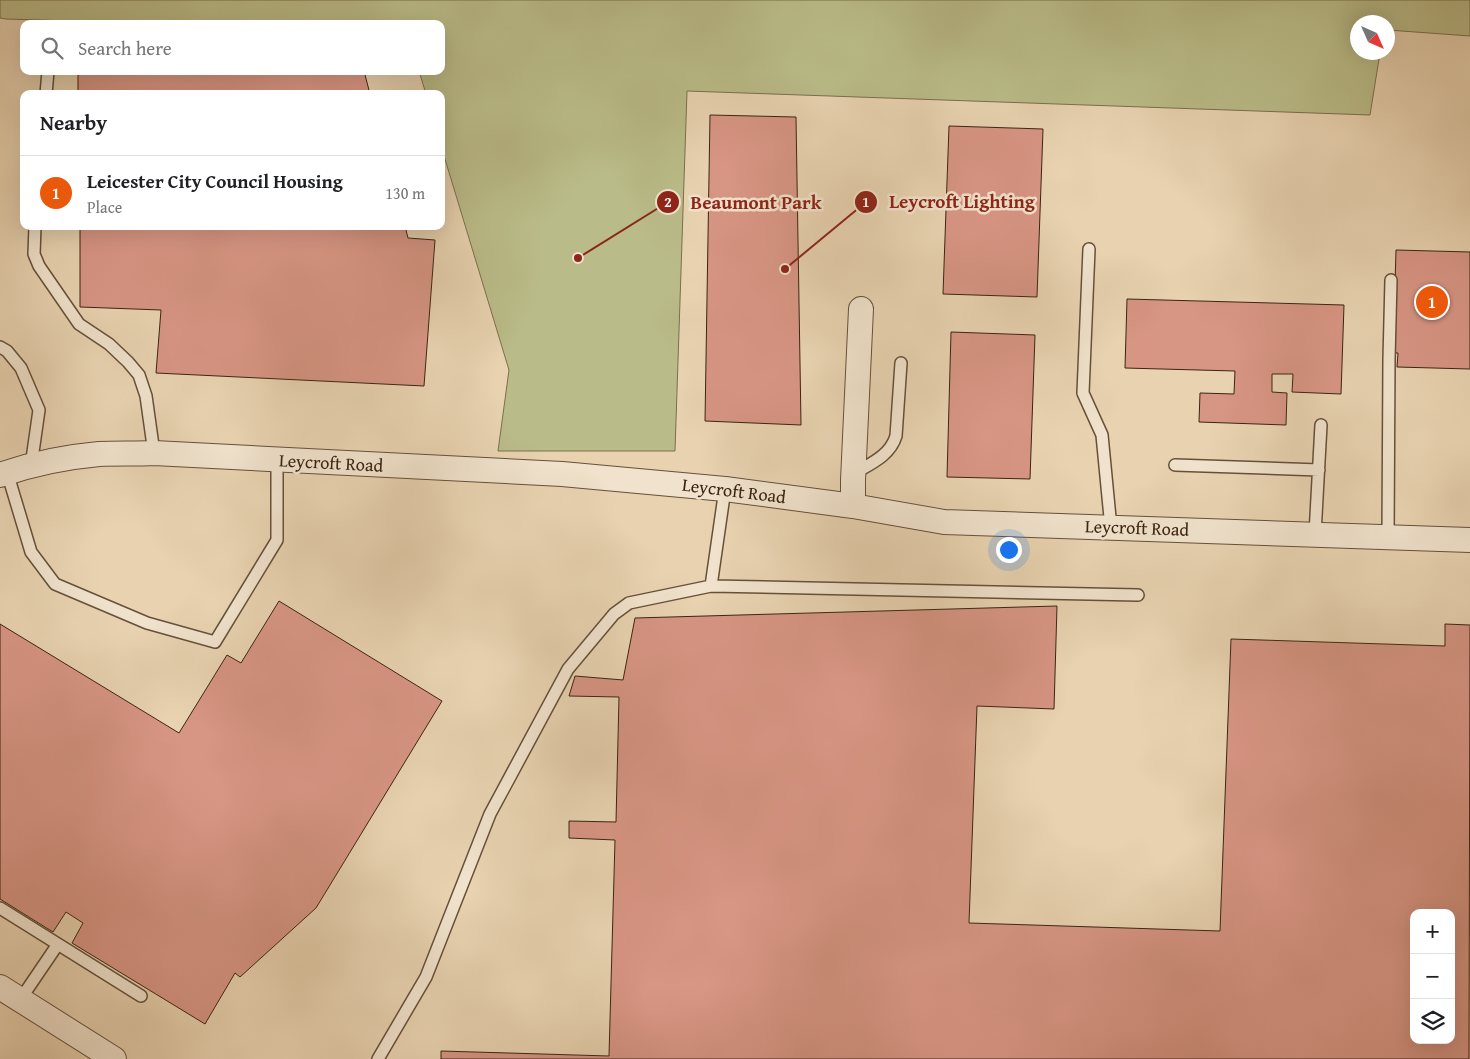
<!DOCTYPE html>
<meta charset="utf-8">
<style>
:root{--surface:#fff;--page:#f6f6f6;--text:#202124;--muted:#757577;--line:#e0e0e0;--accent:#ea580c}
body{margin:0;font-family:"Gentium Book Plus",serif;background:var(--page);color:var(--text)}
.controls{position:absolute;right:15px;bottom:15px;display:grid;overflow:hidden;border-radius:10px;box-shadow:0 5px 20px #0002}
.controls button{width:45px;height:45px;display:grid;place-items:center;padding:0;border:0;border-bottom:1px solid var(--line);background:var(--surface);color:var(--text);font:25px sans-serif}
.compass{position:absolute;left:1350px;top:15px;width:45px;height:45px;border-radius:50%;background:var(--surface);box-shadow:0 5px 20px #0002;rotate:135deg}
.you{position:absolute;left:1008px;top:549px;width:18px;height:18px;margin:-12px;border:4px solid #fff;border-radius:50%;background:#1a73e8;box-shadow:0 0 0 8px #1a73e833}
.badge{display:grid;place-items:center;width:32px;height:32px;border-radius:50%;background:var(--accent);color:#fff;font-size:16px;font-weight:700}
.pin{position:absolute;translate:-50% -50%;border:2px solid #fff;box-shadow:0 1px 5px #0006}
.list{margin:0;padding:0;list-style:none}
h2{display:flex;justify-content:space-between;align-items:center;height:65px;margin:0;padding:0 20px;font-size:21px}
h2 small{font-size:16px;font-weight:400;color:var(--muted)}
.list li{display:grid;grid-template-columns:32px 1fr auto;gap:15px;align-items:center;box-sizing:border-box;height:75px;padding:0 20px;border-top:1px solid var(--line)}
.list b{display:block;font-size:19px;white-space:nowrap}
.list p{margin:0;font-size:16px;white-space:nowrap;color:var(--muted)}
.list em{font-size:16px;font-style:normal;color:var(--muted)}
.icon{flex:none;width:28px;height:28px;fill:none;stroke:currentColor;stroke-width:2;stroke-linecap:round;stroke-linejoin:round}
.map{position:relative;flex:none;width:1470px;height:1059px;overflow:hidden}
.search{position:absolute;background:var(--surface);box-shadow:0 5px 20px #0002;left:20px;top:20px;width:425px;height:55px;display:flex;align-items:center;gap:12px;box-sizing:border-box;padding:0 18px;border-radius:10px;color:var(--muted);font-size:19px}
.panel{position:absolute;background:var(--surface);box-shadow:0 5px 20px #0002;left:20px;top:90px;width:425px;height:140px;border-radius:10px}
.map>svg:first-child{display:block}
</style>
<div class="map">
<svg width="1470" height="1059" viewBox="0 0 1470 1059">
<rect width="100%" height="100%" fill="#e8d2b0"/>
<filter id="stains"><feTurbulence type="fractalNoise" baseFrequency=".004" numOctaves="4"/><feColorMatrix values="0 0 0 0 .2 0 0 0 0 .09 0 0 0 0 .02 0 0 0 .5 -.17"/></filter>
<radialGradient id="worn" r=".72"><stop offset=".6" stop-color="#630" stop-opacity="0"/><stop offset="1" stop-color="#630" stop-opacity=".3"/></radialGradient>
<!-- green -->
<path fill="#b9bb88" stroke="#7a704d" d="M0 0H1470V36L1388 30V22H1358V52L1380 53 1370 115 687 91 675 451H498L509 370 441 146V94H426L419 71H441V24H170L6 19 0 18Z"/>
<!-- building -->
<path fill="#d79584" stroke="#3b2412" fill-rule="evenodd" d="M78 71H364L370 94H78Z
M710 115 796 117 801 425 705 421Z
M949 126 1043 129 1037 297 943 294Z
M80 226H405L408 238 435 240 424 386 156 373 161 310 80 307Z
M1396 250 1470 252V369L1397 367 1398 353H1393Z
M1127 299 1344 305 1341 394 1292 392 1293 374H1272V392L1287 393 1286 425 1199 422 1200 393 1234 394 1235 371 1125 368Z
M951 332 1035 335 1030 479 947 477Z
M279 601 442 701 316 908 240 977 235 973 205 1024 72 943 83 923 66 912 53 932 0 899V624L179 733 227 655 241 663Z
M1057 606 1054 709 977 706 969 923 1220 931 1231 639 1445 646V624L1470 625 1469 1059H441V1051L609 1056 615 840 569 838V821L616 822 619 697 569 696 575 676 623 680 635 618ZM1414 913H1451V1040H1414Z"/>
<g fill="none" stroke-linecap="round" stroke-linejoin="round">
<defs>
<path id="service" d="M46 94 48 71
M35 226 34 254 39 266 79 324 109 344 128 362 139 375 146 396 154 453
M1089 249 1083 393 1102 435 1111 528
M0 347 7 351 21 368 39 410 31 466
M1175 465 1319 470
M7 472 31 552 55 584 147 623 215 642 277 540V460
M853 474C870 464 890 456 896 436L901 363
M1315 534 1321 425
M1388 537 1389 359 1391 280
M711 586 725 489
M0 908 141 996
M20 1000 58 944
M378 1059 426 977 490 814 568 669 614 614 629 603 711 586 1138 595"/>
<path id="minor" d="M0 475C31 464 66 457 99 454 117 453 136 454 154 453L562 474 725 489 853 506 944 522 1470 540
M853 506V480L861 309
M0 987 114 1059"/>
</defs>
<!-- service casing -->
<use href="#service" stroke="#66503a" stroke-width="14"/>
<!-- minor casing -->
<use href="#minor" stroke="#66503a" stroke-width="26"/>
<!-- service -->
<use href="#service" stroke="#f0e2cc" stroke-width="11"/>
<!-- minor -->
<use href="#minor" stroke="#f0e2cc" stroke-width="24"/>
</g>
<g text-anchor="middle" stroke-width="5" stroke-linejoin="round" paint-order="stroke">
<!-- street labels -->
<g font-size="18" fill="#3b2412" stroke="#f0e2cc">
<text transform="translate(331 463) rotate(3)" y="6">Leycroft Road</text>
<text transform="translate(734 491) rotate(7)" y="6">Leycroft Road</text>
<text transform="translate(1137 528) rotate(2)" y="6">Leycroft Road</text>
</g>
</g>
<!-- callouts -->
<path fill="none" stroke="#8f2418" stroke-width="2" d="M785 269L866 202M578 258L668 202"/>
<g fill="#8f2418" stroke="#f0e2cc" stroke-width="2">
<circle cx="785" cy="269" r="5"/>
<circle cx="578" cy="258" r="5"/>
<circle cx="866" cy="202" r="12"/>
<circle cx="668" cy="202" r="12"/>
</g>
<g font-size="15" text-anchor="middle" font-weight="bold" fill="#fff">
<text x="866" y="207">1</text>
<text x="668" y="207">2</text>
</g>
<g font-size="19" text-anchor="middle" font-weight="bold" fill="#8f2418" stroke="#f0e2cc" stroke-width="5" stroke-linejoin="round" paint-order="stroke">
<text x="962" y="208">Leycroft Lighting</text>
<text x="756" y="209">Beaumont Park</text>
</g>
<rect width="100%" height="100%" filter="url(#stains)"/>
<rect width="100%" height="100%" fill="url(#worn)"/>
</svg>
<div class="controls">
<button>+</button>
<button>−</button>
<button><svg class="icon" aria-label="layers" viewBox="0 0 24 24"><path d="M12 4l9 5-9 5-9-5zM3 14l9 5 9-5"/></svg></button>
</div>
<svg class="compass" viewBox="-18 -18 36 36"><path d="M0-13l5 13h-10z" fill="#e53935"/><path d="M0 13l5-13h-10z" fill="#757577"/></svg>
<div class="you"></div>
<div class="pin badge" style="left:1432px;top:302px">1</div>
<div class="search"><svg class="icon" aria-label="search" viewBox="0 0 24 24"><circle cx="10" cy="10" r="6"/><path d="M15 15l6 6"/></svg>Search here</div>
<section class="panel">
<h2>Nearby<small></small></h2>
<ul class="list">
<li><span class="badge">1</span><div><b>Leicester City Council Housing</b><p>Place</p></div><em>130 m</em></li>
</ul>
</section>
</div>
